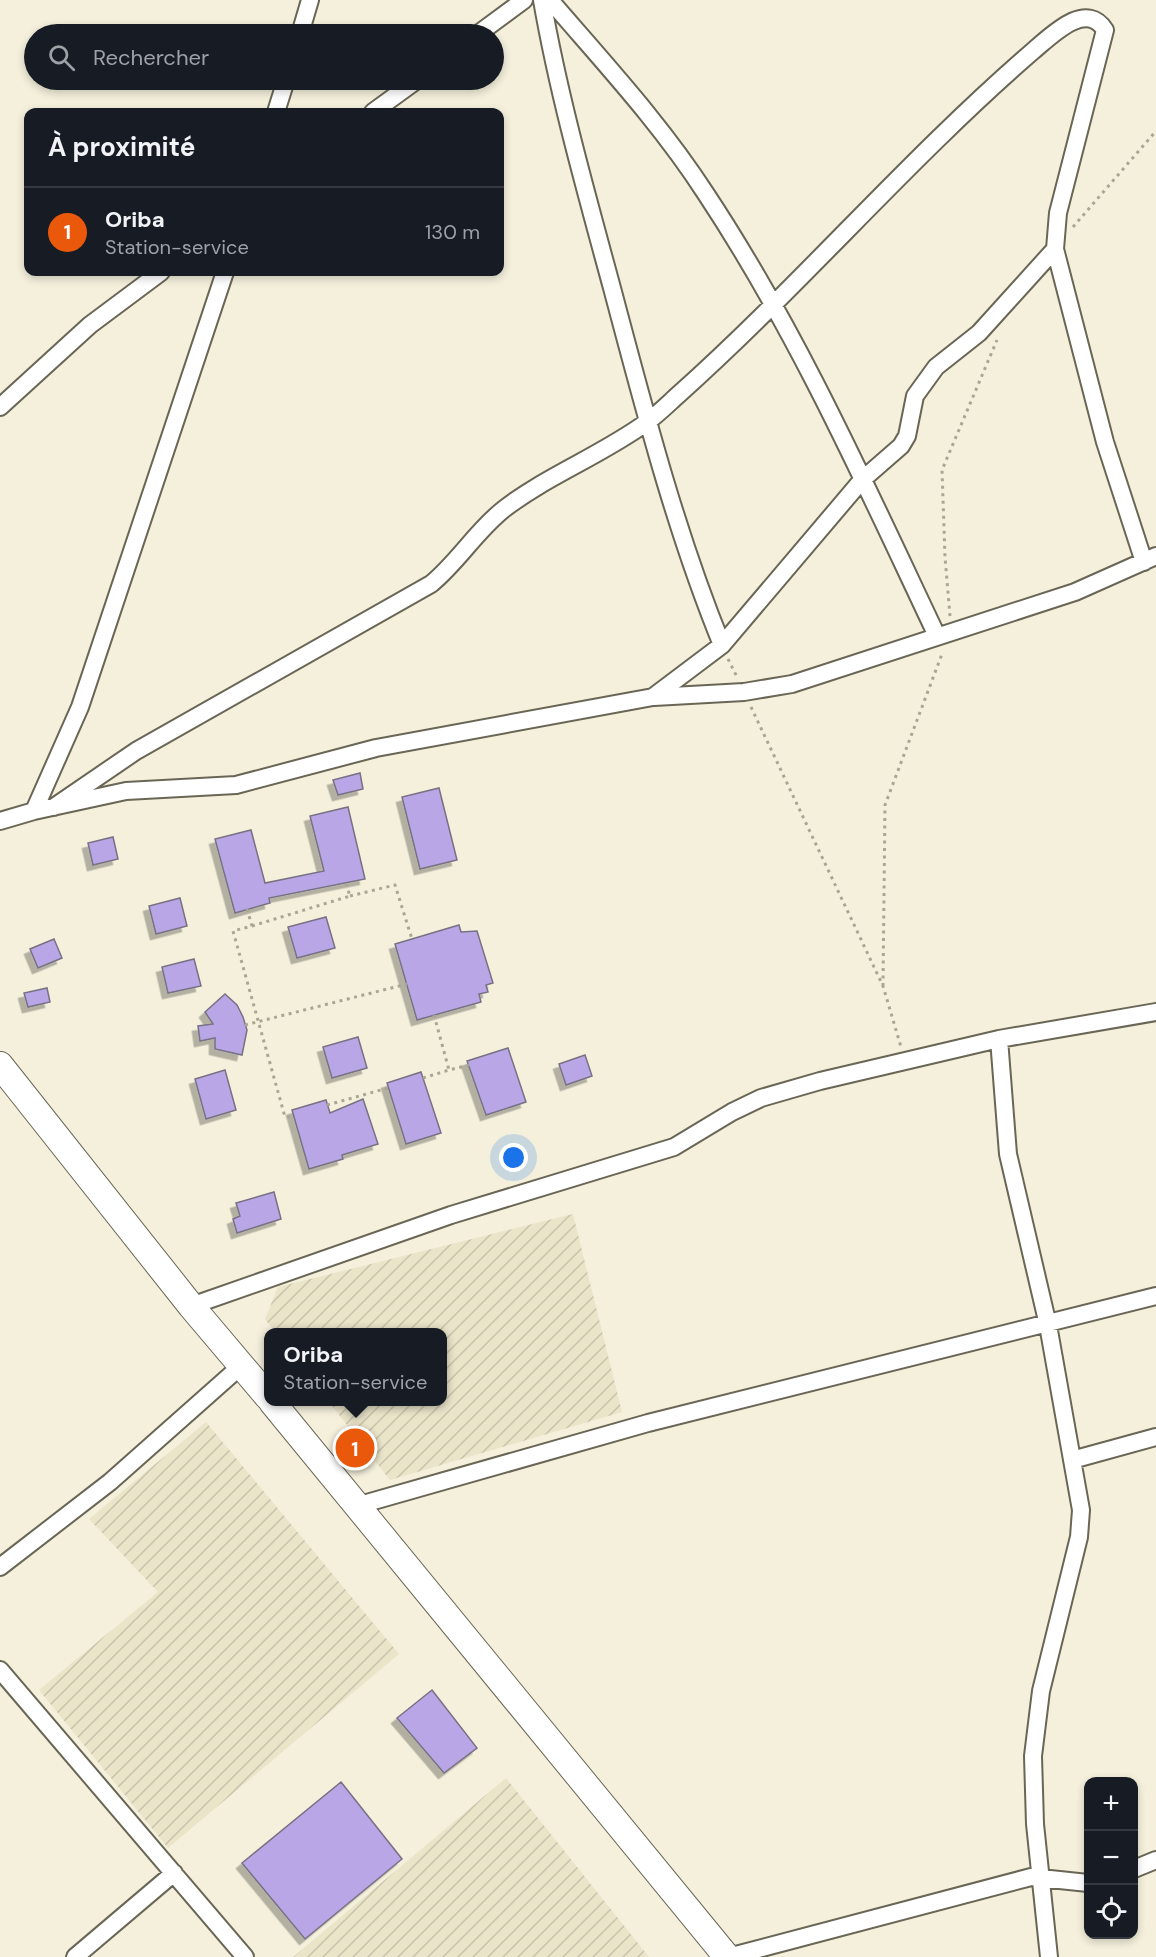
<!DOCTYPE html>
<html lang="fr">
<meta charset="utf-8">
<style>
:root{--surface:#171b24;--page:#242831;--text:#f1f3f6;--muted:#9ea1a6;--line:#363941;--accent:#ea580c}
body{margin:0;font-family:"DM Sans",sans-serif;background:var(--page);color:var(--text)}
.controls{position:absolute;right:18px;bottom:18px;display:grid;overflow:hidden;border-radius:12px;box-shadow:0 3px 9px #0003}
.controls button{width:54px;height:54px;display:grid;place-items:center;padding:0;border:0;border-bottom:2px solid var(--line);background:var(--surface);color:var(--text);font:30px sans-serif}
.you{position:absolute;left:514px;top:1158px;width:21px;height:21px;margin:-15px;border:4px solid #fff;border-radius:50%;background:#1a73e8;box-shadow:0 0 0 9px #1a73e833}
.badge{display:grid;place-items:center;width:39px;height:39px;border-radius:50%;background:var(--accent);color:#fff;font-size:20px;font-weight:700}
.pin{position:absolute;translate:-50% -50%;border:3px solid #fff;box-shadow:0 2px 6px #0006}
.popup{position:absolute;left:264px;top:1328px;width:183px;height:78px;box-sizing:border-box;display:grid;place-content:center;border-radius:12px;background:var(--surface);filter:drop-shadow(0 2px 4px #0005);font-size:20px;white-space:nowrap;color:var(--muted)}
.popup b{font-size:22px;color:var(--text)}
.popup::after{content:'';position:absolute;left:50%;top:100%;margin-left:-12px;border:12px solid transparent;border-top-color:var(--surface)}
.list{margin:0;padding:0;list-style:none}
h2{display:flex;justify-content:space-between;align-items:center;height:78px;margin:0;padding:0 24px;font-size:26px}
h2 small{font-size:20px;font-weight:400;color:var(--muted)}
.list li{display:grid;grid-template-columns:39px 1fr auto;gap:18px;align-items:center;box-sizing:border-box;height:90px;padding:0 24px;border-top:2px solid var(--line)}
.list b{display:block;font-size:22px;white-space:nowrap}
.list p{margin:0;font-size:20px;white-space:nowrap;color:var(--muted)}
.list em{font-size:20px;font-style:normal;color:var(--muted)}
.icon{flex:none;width:33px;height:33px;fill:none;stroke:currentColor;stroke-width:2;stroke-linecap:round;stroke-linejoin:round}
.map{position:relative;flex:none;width:1156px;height:1957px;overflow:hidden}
.search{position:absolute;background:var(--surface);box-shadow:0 3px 9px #0003;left:24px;top:24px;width:480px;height:66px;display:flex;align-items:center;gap:15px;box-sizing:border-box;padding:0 21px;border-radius:33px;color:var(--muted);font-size:22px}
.panel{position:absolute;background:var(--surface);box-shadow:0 3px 9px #0003;left:24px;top:108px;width:480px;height:168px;border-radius:12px}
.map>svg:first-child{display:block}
</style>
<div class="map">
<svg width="1156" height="1957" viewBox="0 0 1156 1957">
<defs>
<pattern id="industrial-furrows" width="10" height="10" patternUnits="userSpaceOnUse" patternTransform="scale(1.5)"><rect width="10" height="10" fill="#eae4c9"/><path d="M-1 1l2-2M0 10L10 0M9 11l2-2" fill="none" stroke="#c8c3ac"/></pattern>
<filter id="shadow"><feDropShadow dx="-5.5" dy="5.5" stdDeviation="0" flood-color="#0004"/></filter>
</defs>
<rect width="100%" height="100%" fill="#f4f0dc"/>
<!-- industrial -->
<path fill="url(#industrial-furrows)" d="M573 1214 622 1412 390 1480 329 1402H442V1332H275L265 1319 278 1287Z
M206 1422 399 1654 168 1848 39 1690 158 1592 89 1519Z
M506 1778 649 1957H293Z"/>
<!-- building -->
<path fill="#b9a6e6" stroke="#777283" stroke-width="1.5" filter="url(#shadow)" d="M360 773 363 789 338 795 333 780Z
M439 788 457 860 420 869 402 797Z
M348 807 365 879 269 898 270 903 235 913 215 839 251 830 265 883 324 871 310 816Z
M113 837 118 859 93 865 88 843Z
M180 898 187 926 156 934 149 906Z
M326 917 335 948 297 958 288 927Z
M459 925 461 932 477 931 493 983 486 985 488 992 479 994 481 1002 417 1020 395 944Z
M54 939 62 958 38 968 30 949Z
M194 959 201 986 168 993 162 967Z
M47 988 50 1002 28 1007 24 993Z
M225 994 237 1005 243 1017 247 1030 242 1055 215 1049V1038L200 1041 198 1026 213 1024 205 1012Z
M358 1037 367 1068 332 1078 323 1047Z
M508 1048 526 1102 486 1115 467 1061Z
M585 1055 592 1076 566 1085 559 1064Z
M225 1070 236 1110 206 1119 195 1079Z
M421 1072 441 1133 406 1144 387 1083Z
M363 1099 378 1144 342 1155 343 1159 309 1169 292 1110 326 1100 330 1113Z
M274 1192 281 1219 237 1233 233 1219 240 1216 236 1203Z
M432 1690 477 1748 444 1773 397 1718Z
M341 1782 402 1859 305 1939 242 1863Z"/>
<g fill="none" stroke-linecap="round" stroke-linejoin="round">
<defs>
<path id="minor" d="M542 0C559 97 586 192 612 288 644 408 675 530 722 645
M550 0C604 63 661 124 706 194 798 333 866 486 937 636
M300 34 310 0
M478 34 524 0
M276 112 286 80
M373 112 417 80
M0 407 90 325 161 272
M654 697 744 692 792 684 1075 592 1156 556
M54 807 136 751 431 584C458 562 476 531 504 509 548 475 602 455 647 422 658 414 668 404 678 395 801 285 908 159 1033 51 1052 35 1086 0 1105 30L1058 213 1055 249 1105 442 1144 562
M34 811 126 791 236 785 376 748 653 697 722 645 862 480 901 446 907 436 915 396 936 367 979 333 1055 249
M0 821 34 811 80 707 225 272
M999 1039 1008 1154 1048 1325 1081 1510 1079 1537 1041 1691 1033 1756 1035 1824 1049 1957
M191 1306 451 1215 674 1147 732 1112 761 1098 820 1081 999 1039 1156 1012
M1072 1460 1156 1437
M356 1506 648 1423 1156 1296
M0 1567 110 1482 242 1365
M0 1670 245 1957
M1134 1869 1156 1860
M75 1957 174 1873
M728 1957 1031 1877 1088 1883"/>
<path id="highway" d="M0 1065 191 1306 268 1397
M272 1402 727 1957"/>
</defs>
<!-- minor casing -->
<use href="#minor" stroke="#696655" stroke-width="20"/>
<!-- highway casing -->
<use href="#highway" stroke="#696655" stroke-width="28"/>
<!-- path -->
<path stroke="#a9a696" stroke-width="3" stroke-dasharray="3 4.5" stroke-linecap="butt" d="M1073 227 1156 131
M950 616 945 557 942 470 997 340
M728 659 737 677
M751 707 883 986 901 1047
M350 896 395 885 412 939
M247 909 252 926 233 931 285 1117H294
M252 926 350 896 346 884
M883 986 885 805 942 654
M434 1015 449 1070 469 1065
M245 1025 407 984
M423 1078 449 1070
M327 1105 388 1088"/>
<!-- minor -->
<use href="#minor" stroke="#fff" stroke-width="16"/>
<!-- highway -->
<use href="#highway" stroke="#fff" stroke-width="26"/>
</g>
</svg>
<div class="controls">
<button>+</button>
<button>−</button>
<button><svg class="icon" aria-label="locate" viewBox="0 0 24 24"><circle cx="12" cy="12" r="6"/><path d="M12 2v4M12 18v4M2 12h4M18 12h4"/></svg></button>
</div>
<div class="you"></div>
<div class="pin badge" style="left:355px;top:1448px">1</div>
<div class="popup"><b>Oriba</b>Station-service</div>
<div class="search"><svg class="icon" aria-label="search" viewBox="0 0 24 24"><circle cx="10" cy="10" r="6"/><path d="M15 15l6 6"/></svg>Rechercher</div>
<section class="panel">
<h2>À proximité<small></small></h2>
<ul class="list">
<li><span class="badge">1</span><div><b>Oriba</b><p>Station-service</p></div><em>130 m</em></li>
</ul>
</section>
</div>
